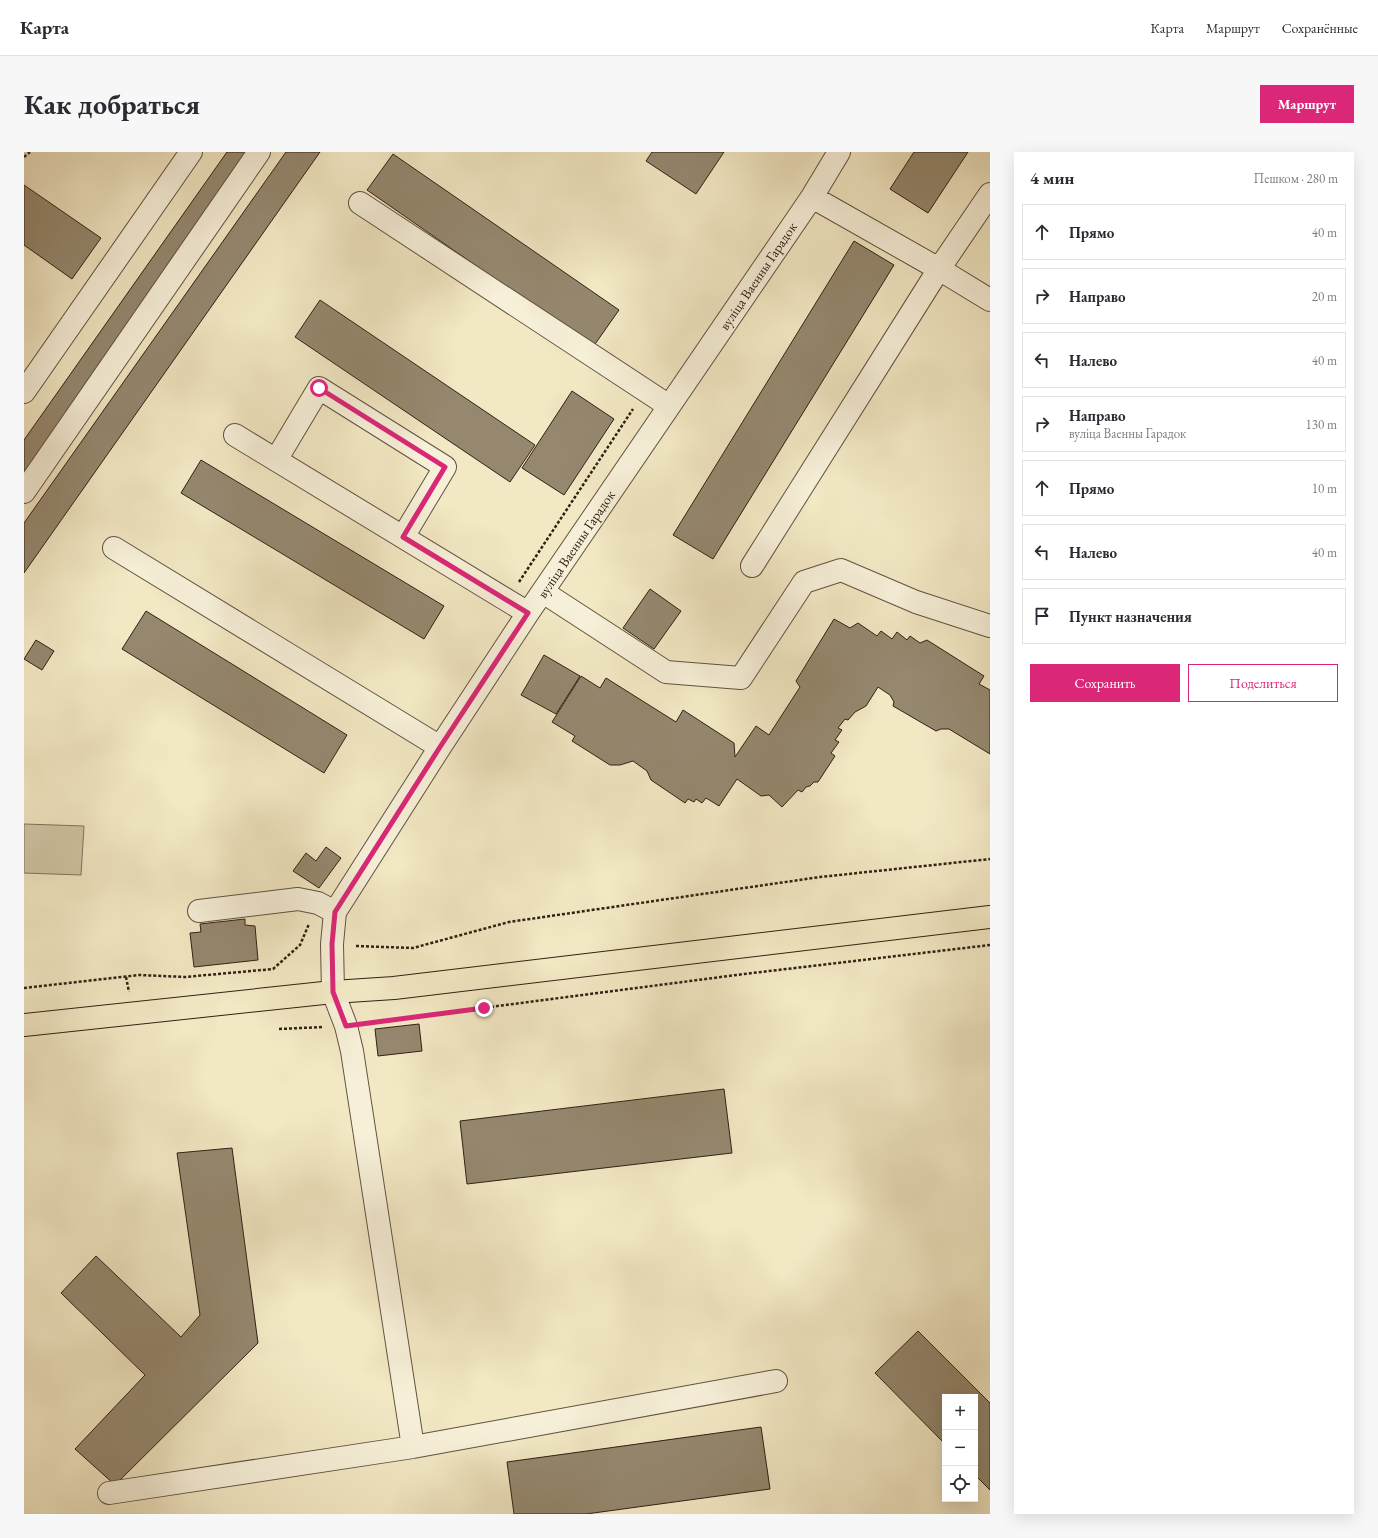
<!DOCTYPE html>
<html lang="ru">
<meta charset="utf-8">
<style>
:root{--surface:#fff;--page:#f7f7f7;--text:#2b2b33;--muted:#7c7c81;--line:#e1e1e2;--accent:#db2777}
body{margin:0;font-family:"EB Garamond",serif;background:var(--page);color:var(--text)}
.controls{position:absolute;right:12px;bottom:12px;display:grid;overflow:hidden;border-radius:0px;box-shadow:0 4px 16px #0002}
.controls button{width:36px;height:36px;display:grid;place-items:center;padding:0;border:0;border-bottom:1px solid var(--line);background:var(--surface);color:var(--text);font:20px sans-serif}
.stop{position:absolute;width:12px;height:12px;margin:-9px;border:3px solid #db2777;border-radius:50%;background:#fff}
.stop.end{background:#db2777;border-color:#fff;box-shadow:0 1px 4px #0008}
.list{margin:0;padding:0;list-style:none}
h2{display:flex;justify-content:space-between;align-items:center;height:52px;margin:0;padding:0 16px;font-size:17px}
h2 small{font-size:13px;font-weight:400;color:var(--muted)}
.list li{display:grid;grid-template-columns:26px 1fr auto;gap:12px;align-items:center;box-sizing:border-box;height:56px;margin:0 8px 8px;padding:0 8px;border:1px solid var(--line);border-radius:0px}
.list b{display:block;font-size:15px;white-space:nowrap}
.list p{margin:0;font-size:13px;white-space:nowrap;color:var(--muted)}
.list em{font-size:13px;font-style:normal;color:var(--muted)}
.actions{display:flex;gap:8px;padding:12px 16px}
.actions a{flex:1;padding:9px 0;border:1px solid var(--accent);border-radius:0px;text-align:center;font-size:14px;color:var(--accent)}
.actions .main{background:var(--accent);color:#fff}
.icon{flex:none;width:22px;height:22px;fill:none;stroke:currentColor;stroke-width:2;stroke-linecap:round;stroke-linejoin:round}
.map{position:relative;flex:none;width:966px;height:1362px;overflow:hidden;border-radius:0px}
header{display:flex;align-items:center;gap:24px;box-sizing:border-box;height:56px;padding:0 20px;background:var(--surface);border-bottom:1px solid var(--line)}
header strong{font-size:19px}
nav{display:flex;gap:22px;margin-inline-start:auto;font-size:14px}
.intro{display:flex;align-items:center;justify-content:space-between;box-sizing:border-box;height:96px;padding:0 24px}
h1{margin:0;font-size:28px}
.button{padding:10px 18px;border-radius:0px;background:var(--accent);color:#fff;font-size:14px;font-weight:700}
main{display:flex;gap:24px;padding:0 24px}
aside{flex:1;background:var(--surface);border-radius:0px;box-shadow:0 4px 16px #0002}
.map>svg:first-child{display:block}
</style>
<header>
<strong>Карта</strong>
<nav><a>Карта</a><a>Маршрут</a><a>Сохранённые</a></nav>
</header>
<div class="intro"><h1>Как добраться</h1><a class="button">Маршрут</a></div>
<main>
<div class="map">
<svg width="966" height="1362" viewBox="0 0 966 1362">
<rect width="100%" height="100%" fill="#f2e8c4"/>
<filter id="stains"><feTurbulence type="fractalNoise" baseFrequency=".005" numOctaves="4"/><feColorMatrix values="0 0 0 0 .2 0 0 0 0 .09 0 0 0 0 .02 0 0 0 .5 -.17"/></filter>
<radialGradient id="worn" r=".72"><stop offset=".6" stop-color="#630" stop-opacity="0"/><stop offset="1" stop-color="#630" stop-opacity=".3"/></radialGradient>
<!-- green -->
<path fill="#d1c6a6" stroke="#81735c" d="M0 672 60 674 57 723 0 721Z"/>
<!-- building -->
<path fill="#95886f" stroke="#312013" d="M203 0H232L0 325V288Z
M262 0H296L0 421V371Z
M628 0H700L672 42 622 9Z
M890 0H944L904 61 866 37Z
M369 2 595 158 569 195 343 38Z
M0 33 77 86 48 127 0 93Z
M830 89 870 113 689 407 649 383Z
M296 148 511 293 486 330 271 185Z
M548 239 590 267 540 343 498 316Z
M177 308 420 454 400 487 157 341Z
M626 437 657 459 630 497 599 476Z
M122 459 323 583 300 621 98 497Z
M810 467 826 476 834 471 853 484 857 479 868 487 873 480 883 488 886 484 896 491 903 488 960 524 955 532 966 538V602L925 577H917L912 579 869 554 870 550 866 543 854 535 842 554 831 560 824 568 821 567 814 576 818 578 811 588 815 590 807 601 811 604 794 630H790L786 634 782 635 778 640 774 638 758 655 745 643 737 644 713 627 695 654 682 646 678 651 672 647 670 650 664 647 661 651 627 628 623 619 609 609 596 613H586L548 589 551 584 528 570 557 524 576 536 582 526 652 570 659 558 710 591 711 605 732 574 745 583 776 535 772 529Z
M12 488 30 499 18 518 0 507Z
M520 503 556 524 532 562 497 543Z
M302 695 317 706 295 736 269 719 282 701 292 709Z
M221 767V773L231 774 234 808 170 815 166 781 177 780 176 772Z
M395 872 398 899 354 904 351 877Z
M700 937 708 1001 443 1032 436 969Z
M208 996 234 1191 91 1333 51 1297 121 1223 37 1141 72 1104 157 1185 176 1163 153 1001Z
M894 1179 966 1251V1338L951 1323V1245H921V1292L851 1221Z
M737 1275 746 1337 562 1362H490L483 1310Z"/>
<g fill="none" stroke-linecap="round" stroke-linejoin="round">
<defs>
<path id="minor" d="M788 45 915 117 966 148
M336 51 645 254
M0 240 167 0
M211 283 504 461
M252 308 295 236 421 315 379 385
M0 340 235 0
M90 396 416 595
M728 414 915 117 966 42
M519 440 642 520 717 526 780 430 817 418 892 450 966 474
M175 759 274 747 294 751 311 760
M389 1295 328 899 322 874 309 840 308 792 311 760 416 595 504 461 788 45 815 0
M85 1341 389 1295 752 1229"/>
<path id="major" d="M0 873 309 840 370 836 966 765"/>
</defs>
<!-- minor casing -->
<use href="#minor" stroke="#61523f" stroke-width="24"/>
<!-- major casing -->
<use href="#major" stroke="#312013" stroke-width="24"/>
<!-- path -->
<path stroke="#312013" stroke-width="2.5" stroke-dasharray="3 2" stroke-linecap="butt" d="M0 5 6 0
M495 430 609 257
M332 794 389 796 485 770 796 725 966 707
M102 825 105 840
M0 836 115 823 161 825 249 817 276 793 285 772
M343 871 720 822 966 793
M255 877 299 875"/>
<!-- minor -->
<use href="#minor" stroke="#f7f0d9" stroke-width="22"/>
<!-- major -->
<use href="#major" stroke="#f2e8c4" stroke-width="22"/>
</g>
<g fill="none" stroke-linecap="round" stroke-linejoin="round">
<!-- route -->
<path stroke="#db2777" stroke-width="5" d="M295 236 421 315 379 385 504 461 416 595 311 760 308 792 309 840 322 874 460 856"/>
</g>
<g text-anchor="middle" stroke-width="3" stroke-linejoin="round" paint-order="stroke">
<!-- street labels -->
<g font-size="14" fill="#312013" stroke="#f7f0d9">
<text transform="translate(734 124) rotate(-56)" y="5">вуліца Ваенны Гарадок</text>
<text transform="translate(552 392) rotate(-56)" y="5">вуліца Ваенны Гарадок</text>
</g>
</g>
<rect width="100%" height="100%" filter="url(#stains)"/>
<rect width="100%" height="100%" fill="url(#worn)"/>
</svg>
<div class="controls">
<button>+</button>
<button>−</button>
<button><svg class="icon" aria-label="locate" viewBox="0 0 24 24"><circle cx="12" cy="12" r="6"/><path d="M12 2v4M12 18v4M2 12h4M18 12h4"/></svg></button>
</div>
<div class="stop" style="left:295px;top:236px"></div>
<div class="stop end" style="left:460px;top:856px"></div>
</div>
<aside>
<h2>4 мин<small>Пешком · 280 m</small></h2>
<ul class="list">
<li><svg class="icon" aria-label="ahead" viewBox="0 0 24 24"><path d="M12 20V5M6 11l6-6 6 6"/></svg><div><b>Прямо</b></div><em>40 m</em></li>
<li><svg class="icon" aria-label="right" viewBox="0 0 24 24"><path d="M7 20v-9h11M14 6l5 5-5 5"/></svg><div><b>Направо</b></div><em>20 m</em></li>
<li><svg class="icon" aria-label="left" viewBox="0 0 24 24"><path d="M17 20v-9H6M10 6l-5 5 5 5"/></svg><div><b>Налево</b></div><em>40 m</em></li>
<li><svg class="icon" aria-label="right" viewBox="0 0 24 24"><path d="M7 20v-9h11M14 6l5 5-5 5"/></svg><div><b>Направо</b><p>вуліца Ваенны Гарадок</p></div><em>130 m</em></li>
<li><svg class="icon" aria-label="ahead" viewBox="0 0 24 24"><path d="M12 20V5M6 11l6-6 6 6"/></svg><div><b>Прямо</b></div><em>10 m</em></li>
<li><svg class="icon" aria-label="left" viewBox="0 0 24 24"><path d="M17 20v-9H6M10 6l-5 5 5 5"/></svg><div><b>Налево</b></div><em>40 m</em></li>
<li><svg class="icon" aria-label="arrive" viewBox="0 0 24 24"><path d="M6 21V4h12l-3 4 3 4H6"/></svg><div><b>Пункт назначения</b></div></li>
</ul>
<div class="actions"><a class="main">Сохранить</a><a>Поделиться</a></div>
</aside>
</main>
